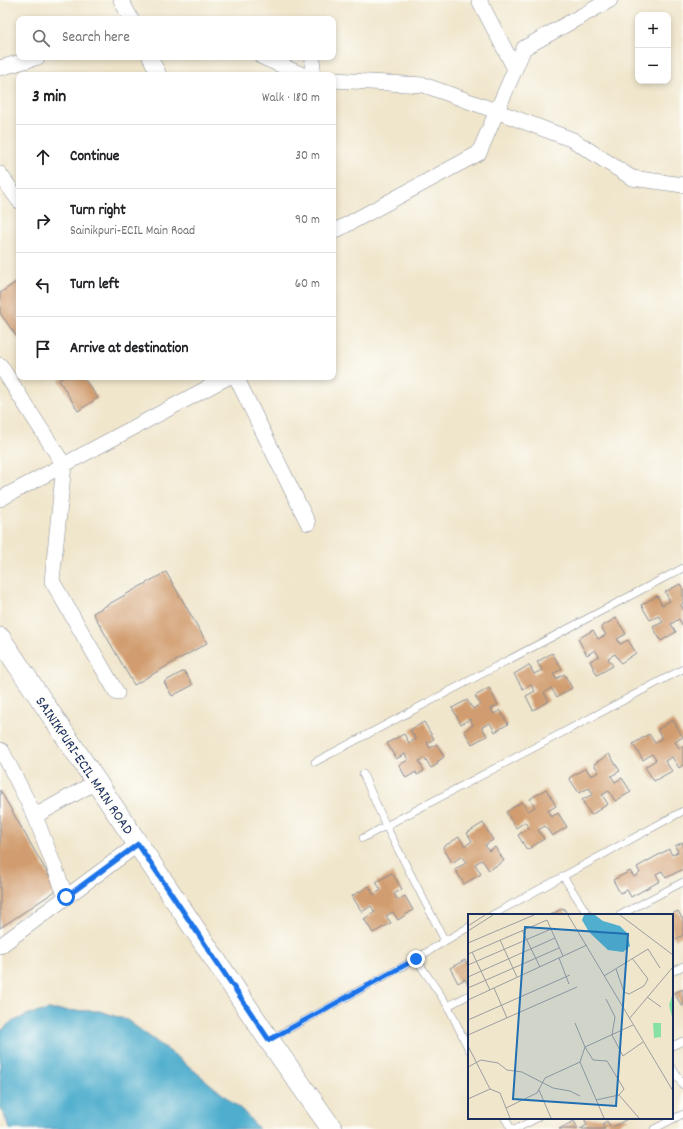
<!DOCTYPE html>
<meta charset="utf-8">
<style>
:root{--surface:#fff;--page:#f2f2f2;--text:#202124;--muted:#757577;--line:#e0e0e0}
body{margin:0;font-family:Dekko,sans-serif;background:var(--page);color:var(--text)}
.controls{position:absolute;right:12px;top:12px;display:grid;overflow:hidden;border-radius:8px;box-shadow:0 2px 6px #0003}
.controls button{width:36px;height:36px;display:grid;place-items:center;padding:0;border:0;border-bottom:1px solid var(--line);background:var(--surface);color:var(--text);font:20px sans-serif}
.stop{position:absolute;width:12px;height:12px;margin:-9px;border:3px solid #1a73e8;border-radius:50%;background:#fff}
.stop.end{background:#1a73e8;border-color:#fff;box-shadow:0 1px 4px #0008}
.list{margin:0;padding:0;list-style:none}
h2{display:flex;justify-content:space-between;align-items:center;height:52px;margin:0;padding:0 16px;font-size:17px}
h2 small{font-size:13px;font-weight:400;color:var(--muted)}
.list li{display:grid;grid-template-columns:26px 1fr auto;gap:12px;align-items:center;box-sizing:border-box;height:64px;padding:0 16px;border-top:1px solid var(--line)}
.list b{display:block;font-size:15px;white-space:nowrap}
.list p{margin:0;font-size:13px;white-space:nowrap;color:var(--muted)}
.list em{font-size:13px;font-style:normal;color:var(--muted)}
.icon{flex:none;width:22px;height:22px;fill:none;stroke:currentColor;stroke-width:2;stroke-linecap:round;stroke-linejoin:round}
.map{position:relative;flex:none;width:683px;height:1129px;overflow:hidden}
.search{position:absolute;background:var(--surface);box-shadow:0 2px 6px #0003;left:16px;top:16px;width:320px;height:44px;display:flex;align-items:center;gap:10px;box-sizing:border-box;padding:0 14px;border-radius:8px;color:var(--muted);font-size:15px}
.panel{position:absolute;background:var(--surface);box-shadow:0 2px 6px #0003;left:16px;top:72px;width:320px;height:308px;border-radius:8px}
.map>svg:first-child{display:block}
</style>
<div class="map">
<svg width="683" height="1129" viewBox="0 0 683 1129">
<rect width="100%" height="100%" fill="#fdfcf7"/>
<filter id="ink" filterUnits="userSpaceOnUse"><feTurbulence type="fractalNoise" baseFrequency=".025" numOctaves="2"/><feDisplacementMap in="SourceGraphic" scale="8" xChannelSelector="R" yChannelSelector="G"/><feConvolveMatrix kernelMatrix="1 2 1 2 8 2 1 2 1" color-interpolation-filters="sRGB"/></filter>
<filter id="wash" filterUnits="userSpaceOnUse"><feTurbulence type="fractalNoise" baseFrequency=".012" numOctaves="4" result="noise"/><feDisplacementMap in="SourceGraphic" scale="16" xChannelSelector="R" yChannelSelector="G"/><feGaussianBlur stdDeviation="0.9" result="paint"/><feColorMatrix in="noise" values="0 0 0 0 0 0 0 0 0 0 0 0 0 0 0 0 0 1.4 0 .05"/><feComposite in="paint" operator="in"/></filter>
<g filter="url(#wash)">
<rect width="100%" height="100%" fill="#f0e6cc"/>
<!-- water -->
<path fill="#50aece" stroke="#366e96" d="M49 1010 100 1011 127 1020 180 1059 243 1111 259 1129H10L0 1106V1032L10 1023 29 1014Z"/>
<g id="blocks">
<!-- building -->
<path fill="#d19d6f" d="M19 280V340L0 313V293Z
M64 377H83L98 398 78 411 59 380Z
M166 572 207 643 134 685 93 613Z
M680 584 683 589V603L681 605 683 609V626L679 619 671 624 676 632 661 641 653 627 663 622 659 616 650 620 641 605 657 596 662 605 670 601 665 592Z
M616 618 626 634 617 639 620 644 628 640 636 653 621 663 615 654 608 658 613 666 597 675 590 661 599 656 595 650 587 655 578 639 593 630 598 639 606 635 601 627Z
M552 653 562 669 553 674 556 679 564 674 572 688 557 697 551 688 544 693 549 701 533 710 526 696 535 691 531 685 523 689 514 674 529 665 534 674 542 670 537 662Z
M184 671 193 685 172 696 164 682Z
M489 688 498 705 491 709 494 714 500 710 508 724 495 732 490 723 482 727 487 736 472 744 464 731 473 725 470 719 461 724 452 708 467 700 473 709 480 704 475 696Z
M673 720 683 737 675 742 679 748 683 746V765L679 768 672 757 665 761 672 771 654 781 645 767 656 760 652 754 643 760 633 744 649 734 655 743 662 738 657 730Z
M424 722 434 739 427 743 430 748 437 744 444 757 437 762 438 764 431 768 425 758 419 761 424 771 417 775 416 772 406 778 399 765 408 760 405 754 396 759 387 743 404 734 409 743 416 739 410 730Z
M609 754 620 771 611 776 615 782 622 778 631 792 615 801 609 791 602 795 608 804 591 815 582 800 593 794 589 788 579 793 569 778 586 768 591 776 599 772 594 764Z
M546 789 556 806 548 811 551 817 558 813 567 827 552 836 545 826 538 830 544 839 527 850 518 835 529 828 525 822 516 828 506 812 522 802 528 811 535 807 530 799Z
M0 790 57 890 0 928Z
M483 823 493 840 485 845 489 851 495 847 504 861 489 870 482 860 475 864 481 874 464 884 455 869 466 863 462 856 452 863 443 847 459 837 465 846 472 841 467 833Z
M683 842V869L666 878 662 871 656 874 660 881 631 897 627 890 620 893 613 880 630 871 634 877 640 873 637 867 669 849 672 855 678 852 675 846Z
M392 873 402 889 394 894 398 900 405 896 413 910 398 920 393 912 386 916 391 923 373 933 364 919 375 912 371 906 362 912 352 896 369 886 374 895 381 890 376 882Z
M564 908 567 915H550Z
M678 911 682 918H683V935L675 940 672 934V914Z
M465 960 469 967V987L465 979 458 983 450 968Z
M683 989V1006H682L674 993Z
M584 1118H629L611 1128 607 1121 602 1124 605 1129H580L587 1125Z
M574 1121 578 1129H559Z"/>
</g>
</g>
<g filter="url(#ink)">
<use href="#blocks" fill-opacity="0" stroke="#868a95" stroke-width="1"/>
<g fill="none" stroke-linecap="round" stroke-linejoin="round">
<defs>
<path id="lane" d="M315 762 683 568
M363 774 386 826 445 941
M363 838 683 669
M563 876 588 915
M492 915 683 811
M620 915 683 882
M416 959 448 1006 469 1050
M672 972 683 966
M448 1006 469 995
M271 1039 416 959 445 941 469 927
M672 1046 683 1041
M672 1068 683 1085
M505 1118 511 1129
M516 1129 537 1118
M654 1129 683 1114"/>
<path id="street" d="M121 0 131 19
M479 0 515 69
M150 57 159 75
M262 57 303 75
M0 68 38 57
M312 75 313 57
M333 80 424 85 496 111 573 140 632 178 683 185
M0 174 19 201
M333 232 479 153 524 48 610 0
M0 365 64 465 52 581 117 693
M236 377 308 523
M0 499 228 377
M0 750 2 751 35 816 66 897
M35 816 96 782
M0 946 138 844"/>
<path id="secondary" d="M0 638 269 1040 332 1129"/>
</defs>
<!-- lane casing -->
<use href="#lane" stroke="#868a95" stroke-width="8"/>
<!-- street casing -->
<use href="#street" stroke="#868a95" stroke-width="16"/>
<!-- secondary casing -->
<use href="#secondary" stroke="#868a95" stroke-width="22"/>
<!-- lane -->
<use href="#lane" stroke="#fff" stroke-width="7"/>
<!-- street -->
<use href="#street" stroke="#fff" stroke-width="15"/>
<!-- secondary -->
<use href="#secondary" stroke="#fff" stroke-width="21"/>
</g>
</g>
<g fill="none" stroke-linecap="round" stroke-linejoin="round" filter="url(#ink)">
<!-- route -->
<path stroke="#1a73e8" stroke-width="5" d="M66 897 138 844 269 1040 416 959"/>
</g>
<g text-anchor="middle" stroke-width="3.5" stroke-linejoin="round" paint-order="stroke">
<!-- street labels -->
<g font-size="15" fill="#1b2f5e" stroke="#fdfcf7">
<text transform="translate(85 765) rotate(56)" y="5">SAINIKPURI-ECIL MAIN ROAD</text>
</g>
</g>
<!-- overview -->
<g transform="translate(468 914)">
<rect width="205" height="205" fill="#f0e6cc"/>
<path d="M205 79V107L201 91ZM185 109H193V123L186 124Z" fill="#87e1a7"/>
<path d="M116 1H127L135 7 152 12 159 19 162 32 155 38 140 36 121 18 114 6Z" fill="#50aece"/>
<path fill="none" stroke="#9b9da0" stroke-width="1" d="M100 1 205 177M152 1 205 41M0 12 17 1M54 16 72 53M0 17 25 1M32 26 49 63M0 29 66 1M4 38 22 76M0 40 79 6 95 42M91 44 101 70M0 51 83 15M148 55 156 78 161 80 176 72 180 65 164 44M136 62 180 35 192 54M0 63 87 24M0 74 91 34M26 74 39 104M179 83 193 93M138 85 147 103 144 121 155 142 175 128M0 86 119 31M161 105 205 53M0 106 102 61M165 111 117 133 125 146 139 147 156 175 151 181 171 204M0 121 109 73M0 132 22 175 32 179 42 204M112 148 136 204M0 153 13 146 30 149 39 156 54 158 85 174 102 177 112 182M71 176 83 204M0 185 22 175M128 186 151 181M38 194 69 179 77 164 112 148 117 133 107 109"/>
<path fill="#1f6fb2" fill-opacity="0.15" stroke="#1f6fb2" stroke-width="2" d="M57 13 160 20 148 192 45 185Z"/>
<rect width="205" height="205" fill="none" stroke="#1b2f5e" stroke-width="2"/>
</g>
</svg>
<div class="controls">
<button>+</button>
<button>−</button>
</div>
<div class="stop" style="left:66px;top:897px"></div>
<div class="stop end" style="left:416px;top:959px"></div>
<div class="search"><svg class="icon" aria-label="search" viewBox="0 0 24 24"><circle cx="10" cy="10" r="6"/><path d="M15 15l6 6"/></svg>Search here</div>
<section class="panel">
<h2>3 min<small>Walk · 180 m</small></h2>
<ul class="list">
<li><svg class="icon" aria-label="ahead" viewBox="0 0 24 24"><path d="M12 20V5M6 11l6-6 6 6"/></svg><div><b>Continue</b></div><em>30 m</em></li>
<li><svg class="icon" aria-label="right" viewBox="0 0 24 24"><path d="M7 20v-9h11M14 6l5 5-5 5"/></svg><div><b>Turn right</b><p>Sainikpuri-ECIL Main Road</p></div><em>90 m</em></li>
<li><svg class="icon" aria-label="left" viewBox="0 0 24 24"><path d="M17 20v-9H6M10 6l-5 5 5 5"/></svg><div><b>Turn left</b></div><em>60 m</em></li>
<li><svg class="icon" aria-label="arrive" viewBox="0 0 24 24"><path d="M6 21V4h12l-3 4 3 4H6"/></svg><div><b>Arrive at destination</b></div></li>
</ul>
</section>
</div>
